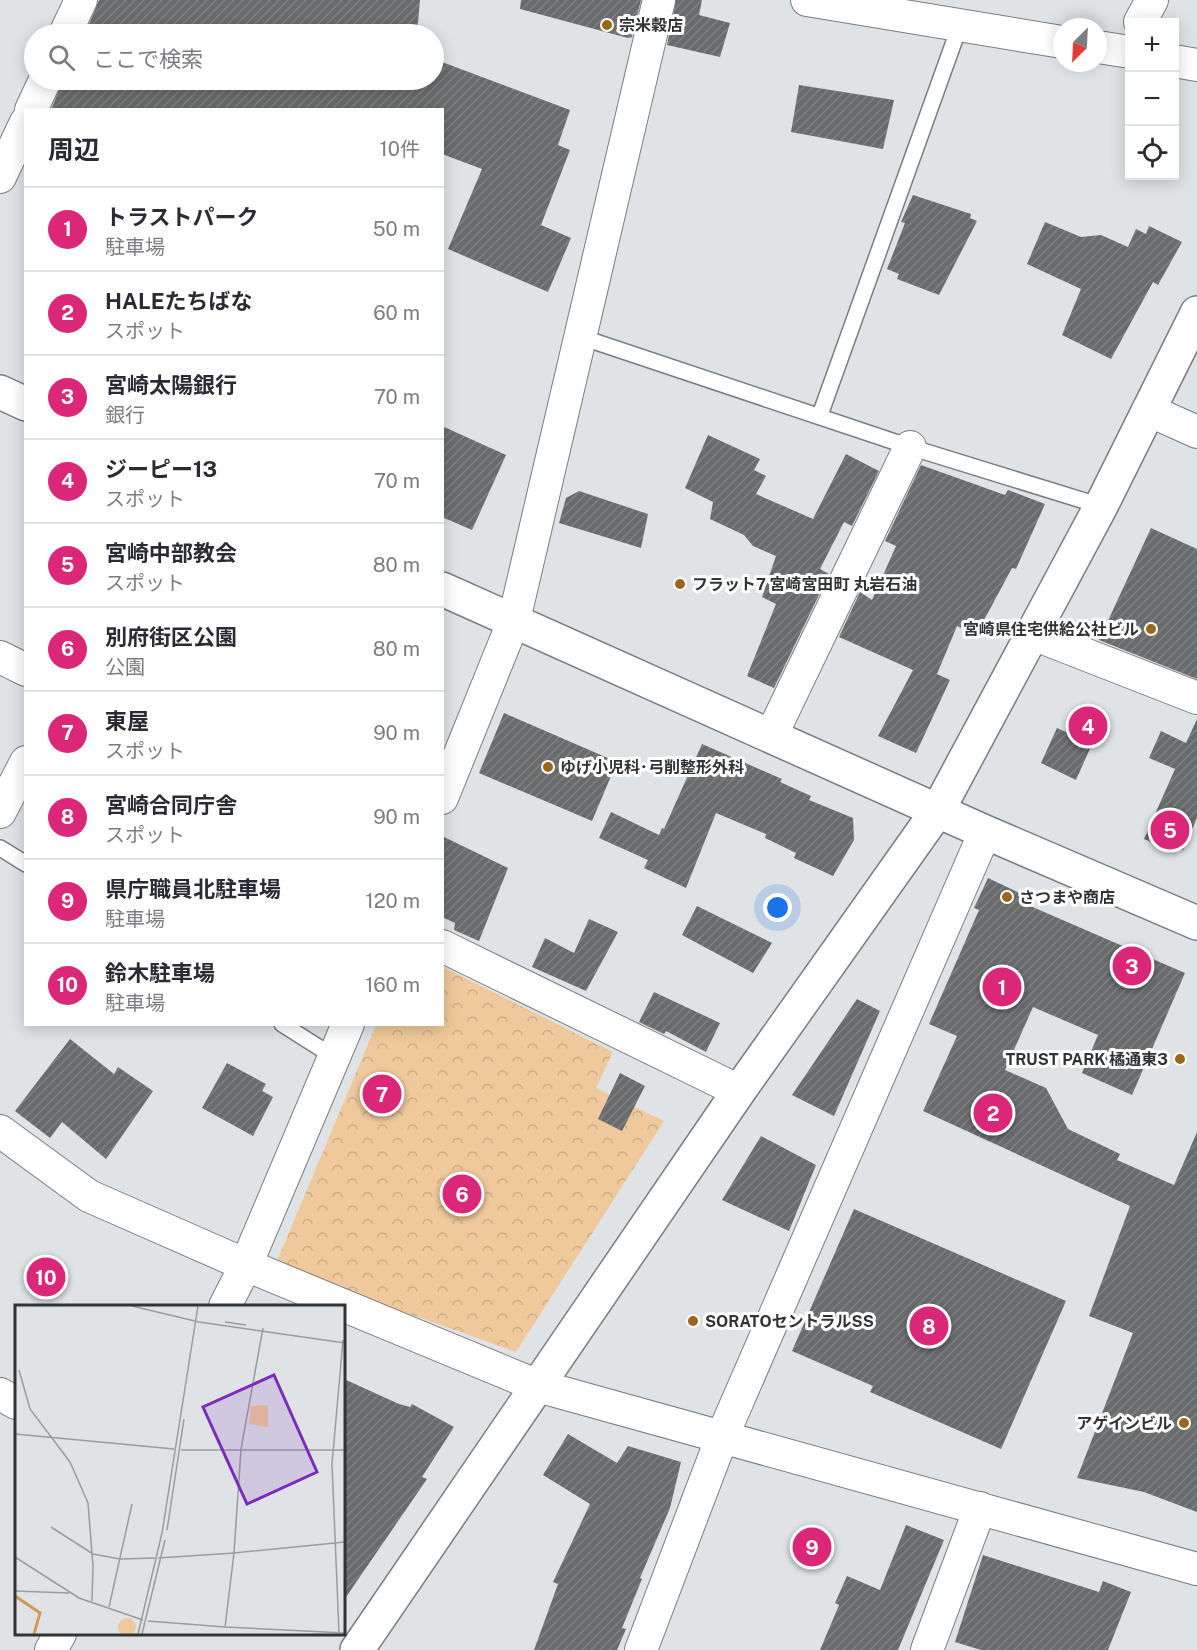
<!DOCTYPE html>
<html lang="ja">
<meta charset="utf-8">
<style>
:root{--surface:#fff;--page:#f2f2f3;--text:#2b2b33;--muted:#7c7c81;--line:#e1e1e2;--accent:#db2777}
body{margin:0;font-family:"Public Sans","Noto Sans JP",sans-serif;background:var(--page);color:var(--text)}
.controls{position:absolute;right:18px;top:18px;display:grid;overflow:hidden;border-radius:0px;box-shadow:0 3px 15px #0003}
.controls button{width:54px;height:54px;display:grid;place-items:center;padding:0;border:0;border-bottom:2px solid var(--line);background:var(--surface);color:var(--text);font:30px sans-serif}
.compass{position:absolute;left:1053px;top:18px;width:54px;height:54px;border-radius:50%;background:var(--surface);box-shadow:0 3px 15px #0003;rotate:204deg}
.you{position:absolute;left:778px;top:908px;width:21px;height:21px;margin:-15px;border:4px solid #fff;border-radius:50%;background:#1a73e8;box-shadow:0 0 0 9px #1a73e833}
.badge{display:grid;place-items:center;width:39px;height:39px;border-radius:50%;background:var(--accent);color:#fff;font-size:20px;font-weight:700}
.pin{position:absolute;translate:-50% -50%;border:3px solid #fff;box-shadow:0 2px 6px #0006}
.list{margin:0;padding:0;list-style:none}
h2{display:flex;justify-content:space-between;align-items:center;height:78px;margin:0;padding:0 24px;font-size:26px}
h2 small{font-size:20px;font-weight:400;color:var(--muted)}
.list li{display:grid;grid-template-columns:39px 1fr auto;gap:18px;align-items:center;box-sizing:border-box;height:84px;padding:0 24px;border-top:2px solid var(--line)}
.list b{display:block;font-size:22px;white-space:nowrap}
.list p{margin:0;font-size:20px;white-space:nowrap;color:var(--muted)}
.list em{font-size:20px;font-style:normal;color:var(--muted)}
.icon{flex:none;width:33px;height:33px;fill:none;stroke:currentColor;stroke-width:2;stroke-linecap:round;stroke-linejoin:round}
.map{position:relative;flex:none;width:1197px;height:1650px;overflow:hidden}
.search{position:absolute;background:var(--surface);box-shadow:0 3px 15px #0003;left:24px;top:24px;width:420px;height:66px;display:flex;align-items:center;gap:15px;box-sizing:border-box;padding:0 21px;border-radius:33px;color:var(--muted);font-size:22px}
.panel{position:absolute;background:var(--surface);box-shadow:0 3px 15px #0003;left:24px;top:108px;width:420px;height:918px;border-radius:0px}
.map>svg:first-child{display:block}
</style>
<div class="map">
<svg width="1197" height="1650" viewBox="0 0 1197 1650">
<defs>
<pattern id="park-crowns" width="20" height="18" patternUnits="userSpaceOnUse" patternTransform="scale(1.5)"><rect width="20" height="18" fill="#efc99b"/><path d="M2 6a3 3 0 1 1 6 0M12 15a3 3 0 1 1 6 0" fill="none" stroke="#cdad86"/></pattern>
<pattern id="building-hatch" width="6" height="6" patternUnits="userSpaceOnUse" patternTransform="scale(1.5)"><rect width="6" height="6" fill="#696b6d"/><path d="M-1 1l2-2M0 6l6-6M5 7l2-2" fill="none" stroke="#7f8182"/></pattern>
</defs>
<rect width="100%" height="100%" fill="#e0e3e5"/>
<!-- park -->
<path fill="url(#park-crowns)" d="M443 967 613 1052 596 1088 664 1121 516 1352 275 1266 376 1025 442 1024Z"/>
<!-- building -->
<path fill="url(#building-hatch)" d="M99 0H420L417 34H85Z
M521 0H641L632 37 628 38 520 9Z
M676 0H702L699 15 730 23 720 57 667 45Z
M434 59 570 110 558 145 570 150 541 225 571 238 548 292 448 249 482 169 442 154V110H51L63 80H434Z
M799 85 894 100 883 149 791 132Z
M913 195 971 214 970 218 977 221 939 295 897 279 899 274 887 269 905 223 901 222Z
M1045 222 1081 237 1101 235 1128 247 1136 229 1146 234 1149 226 1182 242 1158 285 1153 282 1111 359 1062 335 1081 289 1027 264Z
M442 426 506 455 472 530 442 517Z
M708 435 760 459 754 470 766 476 756 494 813 519 846 454 879 471 852 526 844 522 820 569 829 574 774 688 747 676 776 604 762 597 776 556 753 546 744 535 710 519 713 502 685 488Z
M921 465 1005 495 1008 490 1045 504 1016 569 1012 568 976 635 957 626 937 674 950 680 916 753 878 736 913 670 839 637 860 592 872 600 896 546 885 541Z
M579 491 648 514 641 548 559 523 566 498Z
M1151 528 1197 549V679L1099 640Z
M504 713 617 762 592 821 479 773Z
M1197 719V818L1183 850 1174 847 1172 851 1144 839 1175 769 1149 758 1161 731 1186 743Z
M1057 728 1092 744 1076 780 1041 763Z
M702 744 782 779 780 782 811 796 809 800 853 818 854 840 833 876 794 858 796 853 765 838 766 834 716 813 686 888 644 868 648 860 599 838 611 812 659 835 662 828 664 829Z
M442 836 508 868 479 941 454 930 455 923 442 917Z
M988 878 1024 895 1021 902 1185 973 1132 1095 1082 1073 1098 1035 1033 1007 1005 1070 1046 1088 1068 1129 1120 1154 1117 1160 1174 1185 1197 1132V1512L1144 1492 1077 1478 1133 1333 1089 1316 1130 1206 923 1111 957 1036 929 1024 979 910 974 908Z
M697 906 772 943 753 973 682 935Z
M589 919 618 932 586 991 532 967 545 938 574 953Z
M654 992 720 1023 706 1052 666 1031 664 1034 639 1022Z
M857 999 880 1011 834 1116 792 1095Z
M70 1039 114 1074 118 1067 153 1091 106 1159 62 1122 50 1138 15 1111Z
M227 1063 266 1084 262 1091 273 1097 253 1136 202 1108Z
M620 1073 645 1086 622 1131 598 1119Z
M761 1136 816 1165 789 1231 722 1200Z
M854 1209 1066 1301 1001 1449 870 1392 873 1386 792 1351Z
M344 1379 399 1404 410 1407 412 1404 454 1427 422 1477 427 1479 344 1600Z
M568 1434 617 1463 628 1446 681 1462 670 1508 640 1578 642 1579 622 1628 626 1629 617 1650H534L558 1584 553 1582 590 1504 543 1475Z
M906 1525 944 1540 898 1650H820L839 1605 835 1603 847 1576 880 1590Z
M983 1555 1099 1592 1103 1581 1131 1592 1108 1650H981L955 1642Z"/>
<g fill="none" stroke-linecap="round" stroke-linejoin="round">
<defs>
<path id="lane" d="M581 337 910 447 1101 506
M820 415 960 25
M0 848 26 864
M282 1024 334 1057"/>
<path id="street" d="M807 0 1062 42
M1140 22 1152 0
M65 34 81 0
M1098 47 1130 52
M1174 61 1197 65
M31 110 45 80
M0 177 26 122
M1148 410 1197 432
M1033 634 1197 698
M0 657 26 670
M772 734 910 447
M442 798 514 620 659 0
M0 812 26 762
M442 946 739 1091
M0 1131 89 1196 246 1265 538 1386 1197 1569
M225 1306 246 1265 348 1024
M0 1394 16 1403
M51 1650 60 1634
M641 1650 722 1437 985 832
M927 1650 980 1508"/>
<path id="secondary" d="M0 392 26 404
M442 589 985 832 1197 923
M357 1650 739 1091 938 810 1101 506 1197 313"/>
</defs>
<!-- lane casing -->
<use href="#lane" stroke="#7a7d7f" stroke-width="18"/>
<!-- street casing -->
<use href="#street" stroke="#7a7d7f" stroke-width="34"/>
<!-- secondary casing -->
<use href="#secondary" stroke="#7a7d7f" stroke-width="36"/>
<!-- lane -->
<use href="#lane" stroke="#fff" stroke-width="15"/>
<!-- street -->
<use href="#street" stroke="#fff" stroke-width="32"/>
<!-- secondary -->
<use href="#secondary" stroke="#fff" stroke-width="33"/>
</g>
<!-- markers -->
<g fill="#99661a" stroke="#fff" stroke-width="2">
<circle cx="607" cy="25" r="6"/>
<circle cx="680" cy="584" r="6"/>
<circle cx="1151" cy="629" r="6"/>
<circle cx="548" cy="767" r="6"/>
<circle cx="1007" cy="897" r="6"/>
<circle cx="1180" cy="1059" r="6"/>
<circle cx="693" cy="1321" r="6"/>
<circle cx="1184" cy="1423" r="6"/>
</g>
<g text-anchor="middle" stroke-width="6" stroke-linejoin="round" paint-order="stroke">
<!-- poi labels -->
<g font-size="16" font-weight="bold" fill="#323334" stroke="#fff" text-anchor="start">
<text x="619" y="31">宗米穀店</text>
<text x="692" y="590">フラット7 宮崎宮田町 丸岩石油</text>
<text x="1139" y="635" text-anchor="end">宮崎県住宅供給公社ビル</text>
<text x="560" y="773">ゆげ小児科･弓削整形外科</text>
<text x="1019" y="903">さつまや商店</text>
<text x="1168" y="1065" text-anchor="end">TRUST PARK 橘通東3</text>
<text x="705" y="1327">SORATOセントラルSS</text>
<text x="1172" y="1429" text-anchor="end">アゲインビル</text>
</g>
</g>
<!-- overview -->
<g transform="translate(15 1305)">
<rect width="330" height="330" fill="#e0e3e5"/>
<path d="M253 100V122L234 119 236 101ZM103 322a9 9 0 1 1 18 0a9 9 0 1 1-18 0Z" fill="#efc99b"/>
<path fill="none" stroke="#cd9c5c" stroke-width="3" d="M0 291 25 308 19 329"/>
<path fill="none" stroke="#9a9d9e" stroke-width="1.5" d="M117 1 184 17M184 17 330 38M210 17 231 20M248 23 226 144 219 248 330 237M4 65 15 104 55 157 73 198 78 261 77 296M0 129 159 144M166 145H330M36 222 78 249 105 254 140 253M152 225 169 114M0 252 64 293 128 315M143 253 219 248 210 322M0 286 54 288M94 302 117 199M133 316 210 322M210 322 330 328M324 328 317 159 328 35M123 329 147 228 183 1M127 329 150 235"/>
<path fill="#7b2cbf" fill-opacity="0.15" stroke="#7b2cbf" stroke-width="3" d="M259 70 302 167 232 199 188 102Z"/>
<rect width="330" height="330" fill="none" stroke="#323334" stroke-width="3"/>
</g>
</svg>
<div class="controls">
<button>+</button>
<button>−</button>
<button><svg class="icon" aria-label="locate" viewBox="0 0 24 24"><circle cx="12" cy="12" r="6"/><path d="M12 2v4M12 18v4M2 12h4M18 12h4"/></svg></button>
</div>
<svg class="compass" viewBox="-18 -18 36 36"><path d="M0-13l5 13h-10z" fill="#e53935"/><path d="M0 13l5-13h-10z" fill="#7c7c81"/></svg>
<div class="you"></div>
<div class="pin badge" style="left:1002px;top:987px">1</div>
<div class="pin badge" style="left:993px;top:1113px">2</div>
<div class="pin badge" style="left:1132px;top:966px">3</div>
<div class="pin badge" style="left:1088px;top:726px">4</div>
<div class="pin badge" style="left:1170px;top:830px">5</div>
<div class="pin badge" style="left:462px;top:1194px">6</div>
<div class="pin badge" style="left:382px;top:1094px">7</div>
<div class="pin badge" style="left:929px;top:1326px">8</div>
<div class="pin badge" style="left:812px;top:1547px">9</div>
<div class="pin badge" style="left:46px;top:1277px">10</div>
<div class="search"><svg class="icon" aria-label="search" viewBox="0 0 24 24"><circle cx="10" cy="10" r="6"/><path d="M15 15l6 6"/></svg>ここで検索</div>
<section class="panel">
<h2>周辺<small>10件</small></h2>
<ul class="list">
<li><span class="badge">1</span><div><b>トラストパーク</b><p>駐車場</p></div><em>50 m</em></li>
<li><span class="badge">2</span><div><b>HALEたちばな</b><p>スポット</p></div><em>60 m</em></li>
<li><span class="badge">3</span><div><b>宮崎太陽銀行</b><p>銀行</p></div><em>70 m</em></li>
<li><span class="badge">4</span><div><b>ジーピー13</b><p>スポット</p></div><em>70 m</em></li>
<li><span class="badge">5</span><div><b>宮崎中部教会</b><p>スポット</p></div><em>80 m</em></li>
<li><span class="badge">6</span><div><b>別府街区公園</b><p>公園</p></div><em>80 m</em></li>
<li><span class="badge">7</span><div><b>東屋</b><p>スポット</p></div><em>90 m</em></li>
<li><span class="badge">8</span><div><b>宮崎合同庁舎</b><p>スポット</p></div><em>90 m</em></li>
<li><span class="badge">9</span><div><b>県庁職員北駐車場</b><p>駐車場</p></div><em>120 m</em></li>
<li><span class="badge">10</span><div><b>鈴木駐車場</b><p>駐車場</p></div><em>160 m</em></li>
</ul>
</section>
</div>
